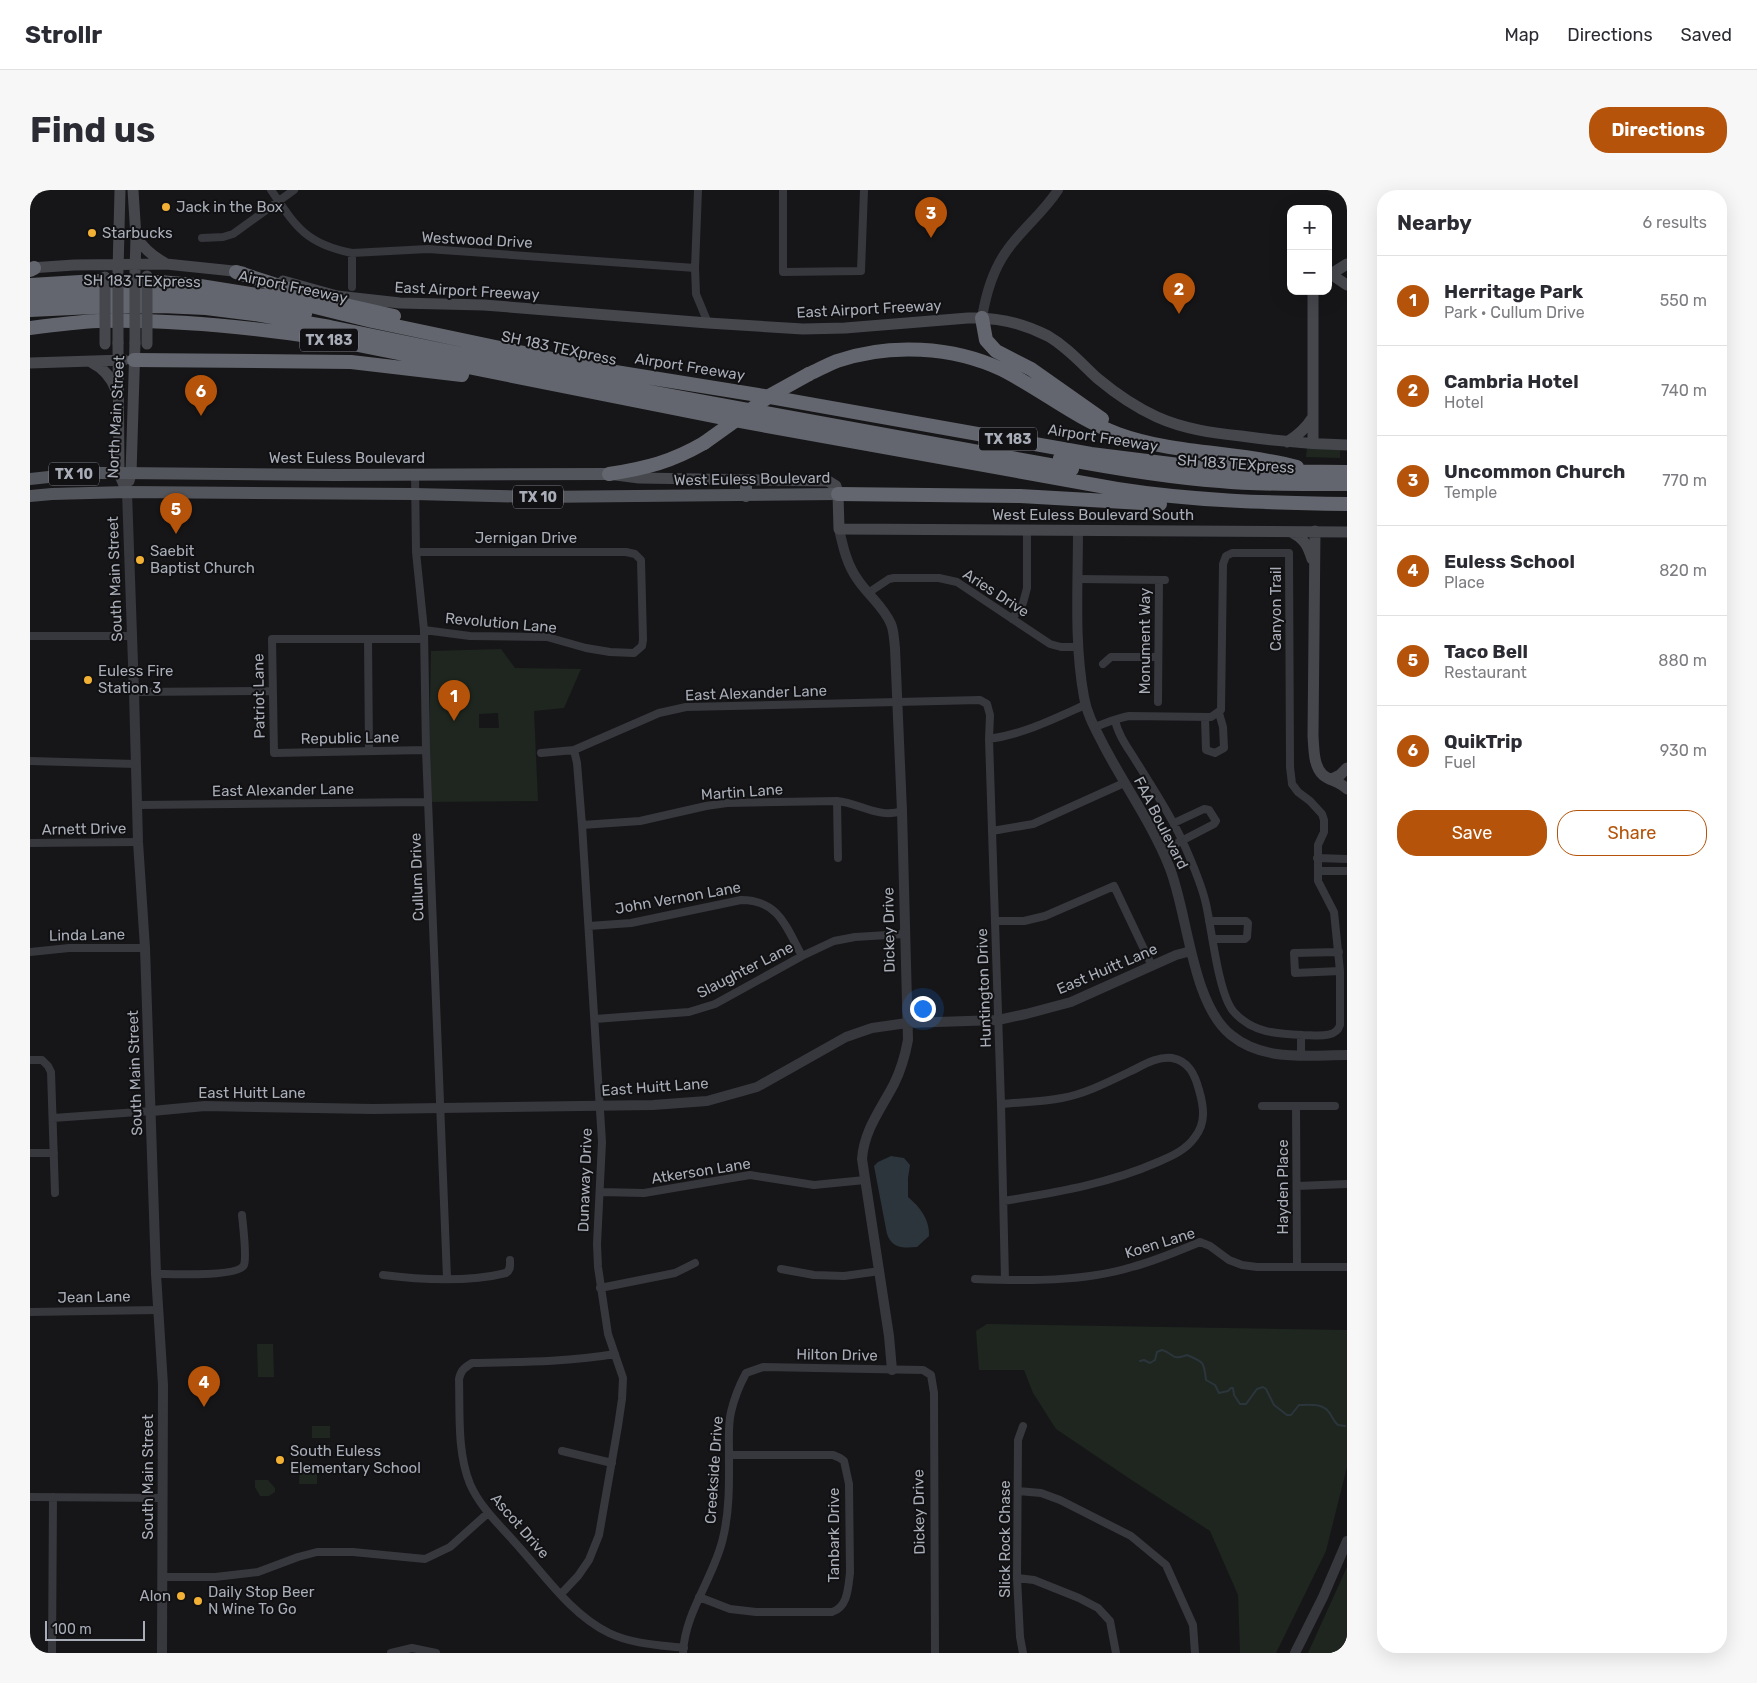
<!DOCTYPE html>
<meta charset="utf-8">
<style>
:root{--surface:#fff;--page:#f7f7f7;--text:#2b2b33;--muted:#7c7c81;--line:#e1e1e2;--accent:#b45309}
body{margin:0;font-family:Rubik,sans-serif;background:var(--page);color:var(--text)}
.controls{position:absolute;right:15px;top:15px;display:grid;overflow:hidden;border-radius:10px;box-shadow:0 5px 20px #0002}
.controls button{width:45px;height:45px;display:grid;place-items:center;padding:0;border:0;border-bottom:1px solid var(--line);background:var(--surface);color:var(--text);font:25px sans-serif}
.scale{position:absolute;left:15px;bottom:12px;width:100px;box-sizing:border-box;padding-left:5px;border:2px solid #a8adb8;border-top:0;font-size:14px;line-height:18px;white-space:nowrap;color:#a8adb8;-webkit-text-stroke:4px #111113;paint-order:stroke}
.you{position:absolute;left:892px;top:818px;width:18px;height:18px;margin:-12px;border:4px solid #fff;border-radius:50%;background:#1a73e8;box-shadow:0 0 0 8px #1a73e833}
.badge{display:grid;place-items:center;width:32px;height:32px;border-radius:50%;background:var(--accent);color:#fff;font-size:16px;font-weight:700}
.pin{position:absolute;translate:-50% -41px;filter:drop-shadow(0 1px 2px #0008)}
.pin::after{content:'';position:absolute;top:26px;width:18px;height:15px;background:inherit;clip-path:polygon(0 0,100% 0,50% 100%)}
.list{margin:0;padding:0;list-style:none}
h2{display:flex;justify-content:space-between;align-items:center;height:65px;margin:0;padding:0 20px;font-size:21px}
h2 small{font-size:16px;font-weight:400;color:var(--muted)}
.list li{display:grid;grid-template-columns:32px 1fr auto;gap:15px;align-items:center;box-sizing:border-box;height:90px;padding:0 20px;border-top:1px solid var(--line)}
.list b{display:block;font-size:19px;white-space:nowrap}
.list p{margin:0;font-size:16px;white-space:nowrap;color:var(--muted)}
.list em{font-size:16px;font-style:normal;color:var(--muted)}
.actions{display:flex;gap:10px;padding:15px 20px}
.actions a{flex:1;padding:11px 0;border:1px solid var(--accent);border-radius:20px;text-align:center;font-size:18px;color:var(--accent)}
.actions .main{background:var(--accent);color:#fff}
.map{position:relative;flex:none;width:1317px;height:1463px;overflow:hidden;border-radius:20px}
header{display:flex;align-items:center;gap:30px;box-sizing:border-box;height:70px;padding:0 25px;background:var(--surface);border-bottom:1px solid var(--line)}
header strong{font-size:24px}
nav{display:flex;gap:28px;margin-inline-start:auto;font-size:18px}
.intro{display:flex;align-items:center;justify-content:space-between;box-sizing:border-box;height:120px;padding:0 30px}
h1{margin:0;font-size:35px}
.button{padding:12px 22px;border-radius:20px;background:var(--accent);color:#fff;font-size:18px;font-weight:700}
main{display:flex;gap:30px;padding:0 30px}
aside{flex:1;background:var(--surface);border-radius:20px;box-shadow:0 5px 20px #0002}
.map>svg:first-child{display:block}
</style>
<header>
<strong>Strollr</strong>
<nav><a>Map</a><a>Directions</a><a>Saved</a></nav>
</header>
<div class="intro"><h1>Find us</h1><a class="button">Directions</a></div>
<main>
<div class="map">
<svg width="1317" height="1463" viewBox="0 0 1317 1463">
<rect width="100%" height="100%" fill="#161618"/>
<!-- green -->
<path fill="#1e261f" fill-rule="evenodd" d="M1277 258 1310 260V268L1276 267Z
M471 459 485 478 551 479 534 518 504 521 508 611 398 612 401 461ZM468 523 469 538H449V524Z
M957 1134 1317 1140V1277L1296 1361 1246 1463H1210L1208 1405 1180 1341 1103 1291 1026 1239 1003 1203 994 1180H949L946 1141Z
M227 1154H243L244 1187H228Z
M282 1236H300V1248H282Z
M287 1254 300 1255 299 1267H286Z
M270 1276H287V1294H269Z
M225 1290H238L245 1298V1302L239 1306H230L225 1297Z
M1317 1377V1463H1278Z"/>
<!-- water -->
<path fill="#2c353c" d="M861 966 874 968 880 975 878 988V1007C890 1017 900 1030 899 1046L887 1057C874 1058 862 1059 857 1044L844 976 848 972Z"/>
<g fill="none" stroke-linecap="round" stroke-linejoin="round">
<!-- stream -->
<path stroke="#2c353c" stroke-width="2" d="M1110 1171 1114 1170 1120 1173 1125 1170 1127 1162 1132 1160C1145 1164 1141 1171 1157 1165 1174 1172 1174 1172 1176 1190L1185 1195 1189 1203 1198 1201 1201 1198H1203L1204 1205 1210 1214H1216L1227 1199 1233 1197 1236 1199 1244 1215 1257 1225H1261L1269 1215C1278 1215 1291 1213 1298 1221 1302 1225 1303 1231 1308 1235L1315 1236"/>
<!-- minor -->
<path stroke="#37383d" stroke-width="8" d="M241 0C266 37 276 54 322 63L398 59 665 78
M668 0 665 78 666 104 678 133
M753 0V82L831 81 834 0
M172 48 193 47 203 44 264 0
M322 97V63
M385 285 386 362 394 440 396 560 417 1088
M386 362H596L605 364 611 370 613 450 612 456 604 463 580 462 556 458 517 447 440 446 394 440
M1048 389 1135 390
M838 403 859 389 864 388H909L927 392 1020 454 1031 457H1049
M982 429 993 413 997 398V340
M0 446H102
M338 449 339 561
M394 449H242L244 563 396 560
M1073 474 1081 467H1128
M104 502 243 501
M1128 512 1129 390
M1175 527 1176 560 1185 563 1194 558 1193 537 1189 523
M1064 537C1076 533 1087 528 1099 526L1181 527 1191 520 1193 374 1196 366 1202 363H1259L1260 577 1262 594 1268 602 1280 611 1292 624 1294 630V642L1288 655V691L1304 722 1310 781V835C1306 849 1285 845 1273 845 1247 844 1222 843 1203 821 1188 802 1182 740 1176 714 1171 692 1161 670 1152 650 1139 622 1122 597 1106 571 1098 558 1088 545 1085 530
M959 549C994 544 1024 529 1055 515
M511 563 544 560 629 523 656 517 950 510 957 514 960 525 959 549 971 914 975 1090
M0 571 106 574
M807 611 808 668
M108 615 398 612
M552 635 610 631 676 616 697 613 807 611C830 613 849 629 872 621
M962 641 1003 634 1094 593
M0 653 108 652
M1132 661 1184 634 1186 631 1179 620 1174 619 1144 633
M1287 668 1317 669
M1288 681H1317
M965 731H994L1015 726 1084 696 1122 776
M1179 731H1216L1218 733 1217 747 1215 749H1183
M559 736 601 733 711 710C749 710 756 737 772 766
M0 762 39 758H115
M1309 762 1264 763 1265 783 1310 781
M565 829 659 822 685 814 772 766 804 751 825 747 874 744
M1271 866V845
M0 870H12L18 876 21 882 25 1003
M971 914C991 912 1012 912 1032 908 1055 904 1078 892 1099 882 1112 876 1127 866 1142 868 1159 871 1165 885 1169 900 1174 917 1176 933 1165 947 1156 960 1142 966 1128 972 1078 994 1027 1002 974 1011
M1232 916H1305
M1266 916 1267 1077
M23 928 122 921
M0 963H24
M1267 996 1317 994
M570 1002 614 1003 720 985 784 995 835 990
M751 1079 784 1085 814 1086 850 1081
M126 1084C139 1084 209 1087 214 1075 217 1066 213 1036 212 1025
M353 1085C391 1090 440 1092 476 1083 481 1080 480 1075 480 1070
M945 1089C996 1091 1053 1092 1102 1077 1125 1071 1148 1061 1170 1052L1180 1056 1199 1070 1212 1075 1227 1077H1317
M570 1098 645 1083 665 1073
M0 1122 128 1120
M585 1164C538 1172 490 1172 442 1173 434 1178 431 1180 429 1189 430 1223 427 1262 440 1294 451 1319 472 1337 489 1357 516 1387 542 1425 579 1443 602 1454 629 1455 654 1458
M532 1261 582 1273
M988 1301 1011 1303 1030 1310 1101 1346 1136 1375 1163 1435 1165 1463
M0 1307 133 1308
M132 1387H185L228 1382 268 1367 287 1362H323L395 1369 420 1357 458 1323
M987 1388 1004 1390 1049 1408 1068 1418 1080 1431 1086 1463
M531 1404 548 1386 559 1370 569 1345 588 1236 592 1209 593 1188 578 1144 568 1077 567 1054 572 952 552 635 547 573 544 560
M669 1407 700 1419 726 1422H802C818 1417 818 1398 820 1383L819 1294 814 1271 810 1268 803 1265H699
M22 1463 23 1307
M361 1463 382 1458 406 1463
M653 1463C655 1421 684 1388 693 1348 700 1319 699 1290 699 1261 699 1248 698 1235 701 1222 704 1209 709 1196 716 1183L733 1177 893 1180 901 1185 904 1203 905 1463
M993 1463 990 1447 987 1388 988 1250 993 1236"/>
<!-- tertiary -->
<path stroke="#37383d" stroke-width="10" d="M952 128C956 103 963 79 978 59 993 38 1013 23 1028 0
M97 302 104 502 108 652 115 758 126 1084 133 1195 132 1463
M809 339C813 357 817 375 828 390 838 405 854 417 861 434 864 441 864 450 865 458L872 621 878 850C875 866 871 880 864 894 851 919 834 940 832 969L859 1146 862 1180
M1048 341C1048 396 1044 453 1054 507 1057 525 1066 540 1074 556 1095 596 1122 634 1139 676 1158 722 1161 813 1201 845 1234 872 1277 865 1317 865
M122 921 175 916 343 919 623 915 677 911 727 897 816 847 842 838 877 833 968 830 996 824 1041 812 1146 765 1161 761
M1265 1463 1293 1407 1317 1351"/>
<!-- secondary -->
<path stroke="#45474d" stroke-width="11" d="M103 0 106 47 105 81
M106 47C114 59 122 66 135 73
M0 78 44 75 136 74 213 82
M88 81 90 0
M1302 85 1317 95
M1298 86 1317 74
M253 91 307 106 370 113 454 115 678 133 773 139 815 138 938 128C966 127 993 133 1018 146 1037 157 1051 173 1067 188 1085 203 1105 217 1127 227 1154 239 1182 243 1211 246 1246 251 1282 254 1317 255
M1283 101V253
M88 153 89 283 97 302
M61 172C73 178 81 186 86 200
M0 173 94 170
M1257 252C1269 245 1276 238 1283 227
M586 285 609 288 798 291 806 296 808 304 809 339 1317 342
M99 291 101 284 105 153
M1285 341 1283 546C1284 557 1283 576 1293 585 1300 591 1310 591 1317 599
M1261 342C1274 348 1278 356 1282 369
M1302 589 1310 585 1317 578"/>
<!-- primary -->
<path stroke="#53555c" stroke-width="12" d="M0 289 55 283H89L305 285 579 284
M0 306 22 304 97 302 385 304 505 307 808 304
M716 306V290"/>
<!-- motorway -->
<path stroke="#63666e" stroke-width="14" d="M0 80 4 78
M206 82 293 110 364 126
M0 95 67 91 129 92 164 95 253 109 342 131 579 181 728 205 1061 264 1165 277 1225 281 1317 282
M0 109 62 105 133 104 175 107 275 124
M0 120 63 117 131 116 176 118 224 124 300 137 576 194 1042 279
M952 128 956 150 966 161 1001 179 1072 229
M0 138C23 135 46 132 68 131 144 129 219 137 293 148L693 228 1087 299C1163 311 1240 313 1317 314
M104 170 321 172 432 185
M779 184C788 180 797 175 807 171 859 153 923 156 973 180 1012 200 1047 229 1088 244 1146 265 1208 261 1267 277
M1030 268C1083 278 1136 287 1190 291 1232 295 1275 294 1317 294
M579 284C617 278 641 272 674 253
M808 304 990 306 1130 314"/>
<!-- secondary-bridge -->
<path stroke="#45474d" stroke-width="11" d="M105 84V153
M75 87V154
M88 153V84
M117 154V86"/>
<!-- motorway-bridge -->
<path stroke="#63666e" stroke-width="14" d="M674 253 741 205 779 184"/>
</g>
<!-- markers -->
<g fill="#f2b134" stroke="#111113" stroke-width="2">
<circle cx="136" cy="17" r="5"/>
<circle cx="62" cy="43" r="5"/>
<circle cx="110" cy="370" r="5"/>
<circle cx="58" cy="490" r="5"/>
<circle cx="250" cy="1270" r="5"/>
<circle cx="151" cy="1406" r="5"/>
<circle cx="168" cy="1411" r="5"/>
</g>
<g text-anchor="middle" stroke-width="4" stroke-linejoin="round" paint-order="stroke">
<!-- shield labels -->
<g fill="#111113" stroke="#7b7e86" stroke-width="1">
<rect x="270" y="138.5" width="58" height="23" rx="4"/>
<rect x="949" y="237.5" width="58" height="23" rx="4"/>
<rect x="19" y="272.5" width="50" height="23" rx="4"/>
<rect x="483" y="295.5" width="50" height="23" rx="4"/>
</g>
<g font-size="14" font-weight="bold" fill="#a8adb8">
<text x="299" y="155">TX 183</text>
<text x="978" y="254">TX 183</text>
<text x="44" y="289">TX 10</text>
<text x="508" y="312">TX 10</text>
</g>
<!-- poi labels -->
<g font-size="15" fill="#a8adb8" stroke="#111113" text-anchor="start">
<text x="146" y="22">Jack in the Box</text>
<text x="72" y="48">Starbucks</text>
<text x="120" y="366">Saebit<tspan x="120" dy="17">Baptist Church</tspan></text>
<text x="68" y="486">Euless Fire<tspan x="68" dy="17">Station 3</tspan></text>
<text x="260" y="1266">South Euless<tspan x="260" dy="17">Elementary School</tspan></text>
<text x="178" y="1407">Daily Stop Beer<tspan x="178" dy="17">N Wine To Go</tspan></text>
<text x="141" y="1411" text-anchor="end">Alon</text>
</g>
<!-- street labels -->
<g font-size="15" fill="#a8adb8" stroke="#111113">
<text transform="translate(447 50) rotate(3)" y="5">Westwood Drive</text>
<text transform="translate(112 91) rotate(1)" y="5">SH 183 TEXpress</text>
<text transform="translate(263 97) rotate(12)" y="5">Airport Freeway</text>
<text transform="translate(437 101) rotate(3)" y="5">East Airport Freeway</text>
<text transform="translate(839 119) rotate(-3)" y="5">East Airport Freeway</text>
<text transform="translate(529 158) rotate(12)" y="5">SH 183 TEXpress</text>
<text transform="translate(660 177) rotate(9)" y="5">Airport Freeway</text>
<text transform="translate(86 227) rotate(-87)" y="5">North Main Street</text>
<text transform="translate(1073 248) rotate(9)" y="5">Airport Freeway</text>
<text x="317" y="273">West Euless Boulevard</text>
<text transform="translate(1206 274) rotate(4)" y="5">SH 183 TEXpress</text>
<text transform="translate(722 289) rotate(-1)" y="5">West Euless Boulevard</text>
<text x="1063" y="330">West Euless Boulevard South</text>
<text x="496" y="353">Jernigan Drive</text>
<text transform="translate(85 389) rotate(-92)" y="5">South Main Street</text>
<text transform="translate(966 403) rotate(33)" y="5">Aries Drive</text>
<text transform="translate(1246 419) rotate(-90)" y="5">Canyon Trail</text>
<text transform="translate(471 433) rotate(5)" y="5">Revolution Lane</text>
<text transform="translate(1115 451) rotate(-90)" y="5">Monument Way</text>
<text transform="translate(726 503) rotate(-2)" y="5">East Alexander Lane</text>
<text transform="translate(229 506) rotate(-91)" y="5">Patriot Lane</text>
<text transform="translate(320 548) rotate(-1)" y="5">Republic Lane</text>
<text transform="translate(253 600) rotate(-1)" y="5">East Alexander Lane</text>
<text transform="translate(712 602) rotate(-4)" y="5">Martin Lane</text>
<text transform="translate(1131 633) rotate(63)" y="5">FAA Boulevard</text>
<text transform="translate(54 639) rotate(-1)" y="5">Arnett Drive</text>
<text transform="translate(387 687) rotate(-92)" y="5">Cullum Drive</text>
<text transform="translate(648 708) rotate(-10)" y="5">John Vernon Lane</text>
<text transform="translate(859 740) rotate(-91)" y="5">Dickey Drive</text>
<text transform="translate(57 745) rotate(-1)" y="5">Linda Lane</text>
<text transform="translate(1077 779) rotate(-23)" y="5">East Huitt Lane</text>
<text transform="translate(715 780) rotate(-27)" y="5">Slaughter Lane</text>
<text transform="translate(954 798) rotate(-92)" y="5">Huntington Drive</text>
<text transform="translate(105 883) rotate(-92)" y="5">South Main Street</text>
<text transform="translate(625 897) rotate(-4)" y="5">East Huitt Lane</text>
<text x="222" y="908">East Huitt Lane</text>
<text transform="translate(671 981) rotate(-9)" y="5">Atkerson Lane</text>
<text transform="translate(555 990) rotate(-88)" y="5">Dunaway Drive</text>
<text transform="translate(1253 997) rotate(-90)" y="5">Hayden Place</text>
<text transform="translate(1130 1053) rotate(-17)" y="5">Koen Lane</text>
<text transform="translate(64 1107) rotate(-1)" y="5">Jean Lane</text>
<text transform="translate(807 1165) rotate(1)" y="5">Hilton Drive</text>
<text transform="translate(684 1280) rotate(-86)" y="5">Creekside Drive</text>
<text transform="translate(118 1287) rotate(-90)" y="5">South Main Street</text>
<text transform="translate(889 1322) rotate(-91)" y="5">Dickey Drive</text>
<text transform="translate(490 1336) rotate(49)" y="5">Ascot Drive</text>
<text transform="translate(804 1345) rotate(-90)" y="5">Tanbark Drive</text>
<text transform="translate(975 1349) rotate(-90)" y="5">Slick Rock Chase</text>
</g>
</g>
</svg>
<div class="controls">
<button>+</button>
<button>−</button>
</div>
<div class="scale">100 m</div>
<div class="you"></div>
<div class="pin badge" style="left:424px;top:531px">1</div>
<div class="pin badge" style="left:1149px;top:124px">2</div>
<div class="pin badge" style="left:901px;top:48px">3</div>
<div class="pin badge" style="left:174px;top:1217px">4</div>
<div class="pin badge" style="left:146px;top:344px">5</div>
<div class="pin badge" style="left:171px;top:226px">6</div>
</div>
<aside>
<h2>Nearby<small>6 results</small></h2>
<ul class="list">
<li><span class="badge">1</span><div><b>Herritage Park</b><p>Park · Cullum Drive</p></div><em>550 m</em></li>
<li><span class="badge">2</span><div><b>Cambria Hotel</b><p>Hotel</p></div><em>740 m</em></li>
<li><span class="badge">3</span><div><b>Uncommon Church</b><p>Temple</p></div><em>770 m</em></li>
<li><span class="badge">4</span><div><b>Euless School</b><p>Place</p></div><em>820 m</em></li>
<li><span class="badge">5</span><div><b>Taco Bell</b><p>Restaurant</p></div><em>880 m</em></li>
<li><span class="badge">6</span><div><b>QuikTrip</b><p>Fuel</p></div><em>930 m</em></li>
</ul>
<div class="actions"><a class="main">Save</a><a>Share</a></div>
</aside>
</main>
